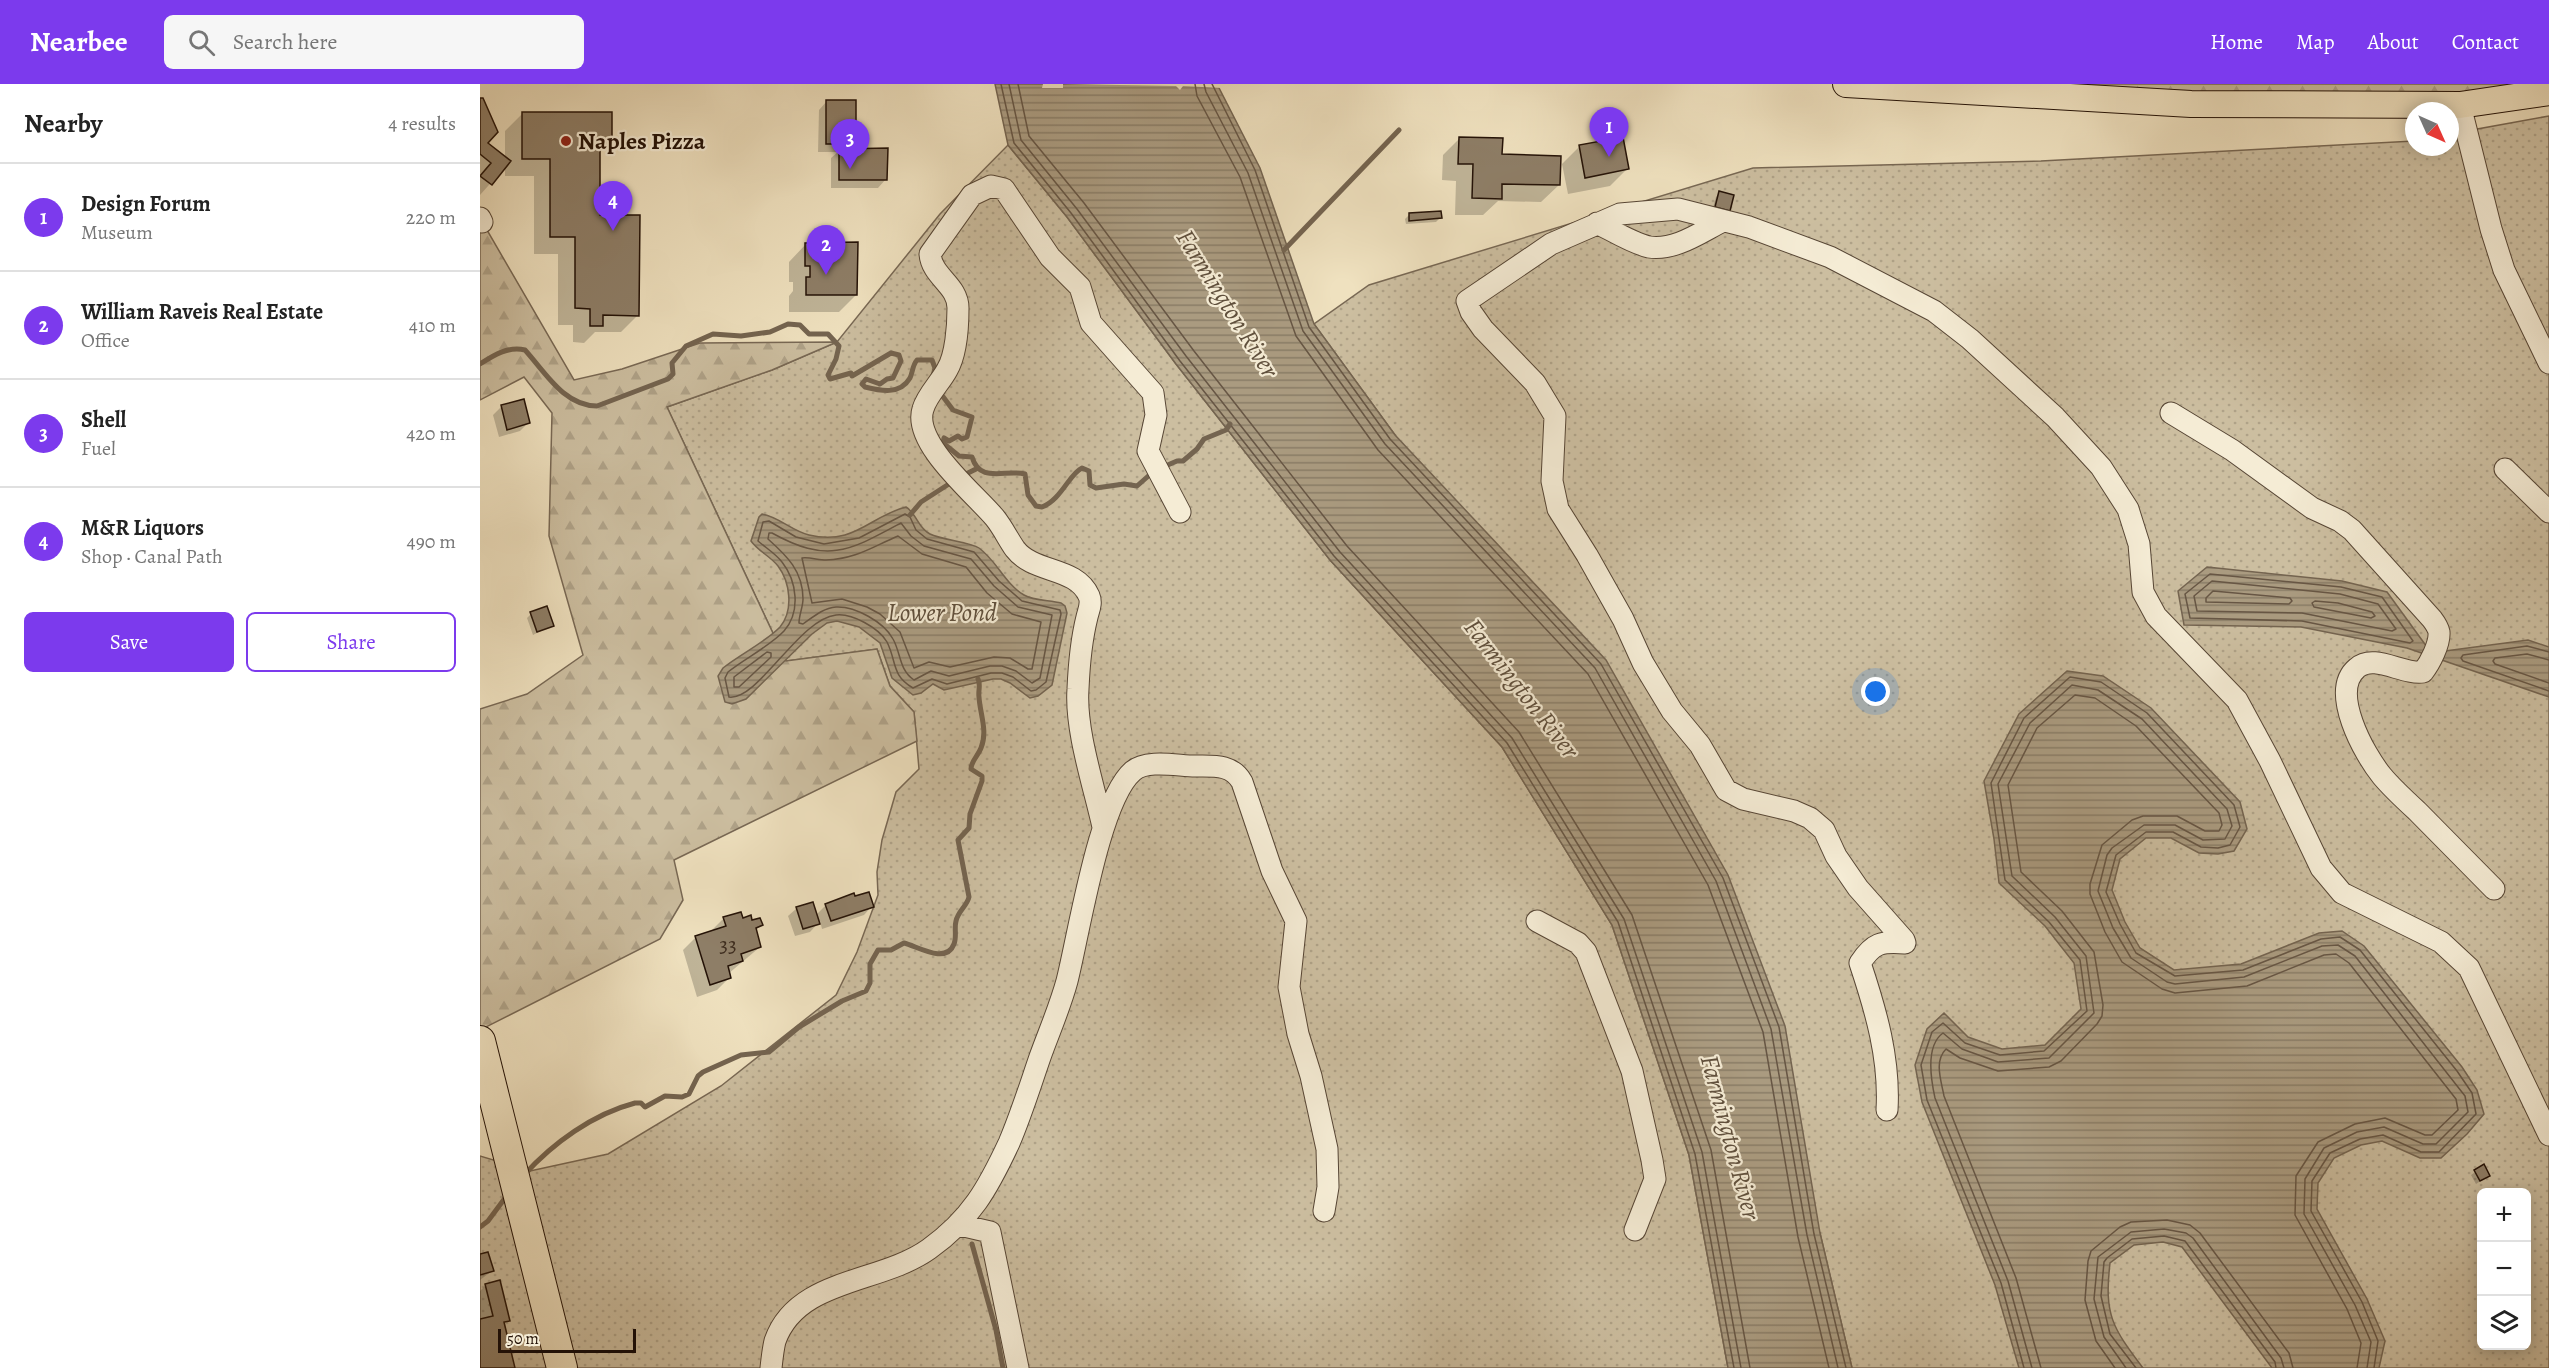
<!DOCTYPE html>
<meta charset="utf-8">
<style>
:root{--surface:#fff;--page:#f6f6f6;--text:#222;--muted:#767676;--line:#e0e0e0;--accent:#7c3aed}
body{margin:0;font-family:Alegreya,serif;background:var(--page);color:var(--text)}
.controls{position:absolute;right:18px;bottom:18px;display:grid;overflow:hidden;border-radius:9px;box-shadow:0 3px 15px #0003}
.controls button{width:54px;height:54px;display:grid;place-items:center;padding:0;border:0;border-bottom:2px solid var(--line);background:var(--surface);color:var(--text);font:30px sans-serif}
.compass{position:absolute;left:1925px;top:18px;width:54px;height:54px;border-radius:50%;background:var(--surface);box-shadow:0 3px 15px #0003;rotate:135deg}
.scale{position:absolute;left:18px;bottom:15px;width:138px;box-sizing:border-box;padding-left:6px;border:3px solid #241207;border-top:0;font-size:16px;line-height:21px;white-space:nowrap;color:#241207;-webkit-text-stroke:4px #f5ecd5;paint-order:stroke}
.you{position:absolute;left:1396px;top:608px;width:21px;height:21px;margin:-15px;border:4px solid #fff;border-radius:50%;background:#1a73e8;box-shadow:0 0 0 9px #1a73e833}
.badge{display:grid;place-items:center;width:39px;height:39px;border-radius:50%;background:var(--accent);color:#fff;font-size:20px;font-weight:700}
.pin{position:absolute;translate:-50% -50px;filter:drop-shadow(0 2px 3px #0008)}
.pin::after{content:'';position:absolute;top:32px;width:21px;height:18px;background:inherit;clip-path:polygon(0 0,100% 0,50% 100%)}
.list{margin:0;padding:0;list-style:none}
h2{display:flex;justify-content:space-between;align-items:center;height:78px;margin:0;padding:0 24px;font-size:26px}
h2 small{font-size:20px;font-weight:400;color:var(--muted)}
.list li{display:grid;grid-template-columns:39px 1fr auto;gap:18px;align-items:center;box-sizing:border-box;height:108px;padding:0 24px;border-top:2px solid var(--line)}
.list b{display:block;font-size:22px;white-space:nowrap}
.list p{margin:0;font-size:20px;white-space:nowrap;color:var(--muted)}
.list em{font-size:20px;font-style:normal;color:var(--muted)}
.actions{display:flex;gap:12px;padding:18px 24px}
.actions a{flex:1;padding:14px 0;border:2px solid var(--accent);border-radius:9px;text-align:center;font-size:21px;color:var(--accent)}
.actions .main{background:var(--accent);color:#fff}
.icon{flex:none;width:33px;height:33px;fill:none;stroke:currentColor;stroke-width:2;stroke-linecap:round;stroke-linejoin:round}
.map{position:relative;flex:none;width:2069px;height:1284px;overflow:hidden}
header{display:flex;align-items:center;gap:36px;box-sizing:border-box;height:84px;padding:0 30px;background:var(--accent);color:#fff}
header strong{font-size:28px}
nav{display:flex;gap:33px;margin-inline-start:auto;font-size:21px}
.search{width:420px;height:54px;background:var(--page);display:flex;align-items:center;gap:15px;box-sizing:border-box;padding:0 21px;border-radius:9px;color:var(--muted);font-size:22px}
main{display:flex}
aside{flex:1;background:var(--surface)}
.map>svg:first-child{display:block}
</style>
<header>
<strong>Nearbee</strong>
<div class="search"><svg class="icon" aria-label="search" viewBox="0 0 24 24"><circle cx="10" cy="10" r="6"/><path d="M15 15l6 6"/></svg>Search here</div>
<nav><a>Home</a><a>Map</a><a>About</a><a>Contact</a></nav>
</header>
<main>
<aside>
<h2>Nearby<small>4 results</small></h2>
<ul class="list">
<li><span class="badge">1</span><div><b>Design Forum</b><p>Museum</p></div><em>220 m</em></li>
<li><span class="badge">2</span><div><b>William Raveis Real Estate</b><p>Office</p></div><em>410 m</em></li>
<li><span class="badge">3</span><div><b>Shell</b><p>Fuel</p></div><em>420 m</em></li>
<li><span class="badge">4</span><div><b>M&amp;R Liquors</b><p>Shop · Canal Path</p></div><em>490 m</em></li>
</ul>
<div class="actions"><a class="main">Save</a><a>Share</a></div>
</aside>
<div class="map">
<svg width="2069" height="1284" viewBox="0 0 2069 1284">
<defs>
<pattern id="grass-dots" width="8" height="8" patternUnits="userSpaceOnUse" patternTransform="scale(1.5)"><rect width="8" height="8" fill="#ccbea0"/><path d="M2 2h.1M6 6h.1" fill="none" stroke="#afa288" stroke-width="1.8" stroke-linecap="round"/></pattern>
<pattern id="forest-firs" width="22" height="20" patternUnits="userSpaceOnUse" patternTransform="scale(1.5)"><rect width="22" height="20" fill="#ccbea0"/><path d="M5 1l3.5 6h-7zM16 11l3.5 6h-7z" fill="#afa288"/></pattern>
<pattern id="water-rules" width="6" height="5" patternUnits="userSpaceOnUse" patternTransform="scale(1.5)"><rect width="6" height="5" fill="#aa9b80"/><path d="M0 2.5h6" fill="none" stroke="#8a7d67"/></pattern>
</defs>
<rect width="100%" height="100%" fill="#efe1bf"/>
<filter id="stains"><feTurbulence type="fractalNoise" baseFrequency=".00333" numOctaves="4"/><feColorMatrix values="0 0 0 0 .2 0 0 0 0 .09 0 0 0 0 .02 0 0 0 .5 -.17"/></filter>
<radialGradient id="worn" r=".72"><stop offset=".6" stop-color="#630" stop-opacity="0"/><stop offset="1" stop-color="#630" stop-opacity=".3"/></radialGradient>
<!-- grass -->
<path fill="url(#grass-dots)" stroke="#786854" stroke-width="1.5" fill-rule="evenodd" d="M2069 32V1284H1372L1340 1149 915 351 834 240 889 201 1273 84 1561 77 1934 57V63H1970V50ZM2002 1108H2046V1262H2002Z
M528 61 587 133 696 280 850 476 1022 663 1132 841 1209 1071 1248 1284H0V1072L50 1087 128 1070 241 1002 356 911 377 868 398 811 397 788 402 756 416 708 439 685 434 628 410 602 397 565 306 577 187 323 292 286 357 258 460 130Z"/>
<!-- forest -->
<path fill="url(#forest-firs)" stroke="#786854" stroke-width="1.5" d="M1366 0H2069L2004 18Z
M0 134 94 296 142 285 220 259 357 258 292 286 187 323 306 577 397 565 410 602 434 628 437 657 194 776 203 816 180 855 0 946V625L47 610 103 571 69 452 72 329 44 293 0 316Z"/>
<!-- water -->
<path fill="url(#water-rules)" stroke="#746450" stroke-width="1.5" d="M515 0H737L780 84 834 240 915 351 1126 576 1248 791 1305 942 1340 1149 1372 1284H1248L1209 1071 1132 841 1022 663 850 476 696 280 587 133 528 61Z
M426 423C437 430 438 444 450 450 462 456 490 458 499 464 517 477 525 500 544 511 554 517 570 516 581 519L585 522 587 529 572 601 558 612 550 614 530 599 521 595H513L464 606 453 600 441 609 433 611 412 594 400 559 379 543 357 537 347 539 332 550 266 615 252 620 245 618 238 592 243 584C259 571 287 557 300 543 314 526 310 498 298 482 290 472 278 467 271 457L279 433 282 430C299 433 312 447 329 451 374 462 390 432 426 423Z
M1727 483 1862 497 1907 508 1947 563 1965 567 2048 556 2069 563V613L1927 564 1821 543 1704 541 1698 507Z
M1587 587 1623 592 1671 624 1760 718 1767 745 1754 767 1738 770 1719 769 1691 754H1666L1640 775 1632 806 1645 838 1660 864 1694 886 1761 880 1839 849 1862 847 1884 862 1982 983 1997 1006 2004 1030 1987 1050 1961 1074H1940L1902 1057 1881 1061 1854 1074 1838 1099 1837 1125 1887 1215 1905 1257 1899 1284H1792L1702 1163 1683 1158 1654 1161 1630 1179C1624 1231 1632 1243 1663 1284H1539L1515 1201 1442 1018 1435 981 1447 945 1464 929 1488 953 1522 965 1565 961 1601 925 1594 879 1565 842 1519 799 1514 755 1504 697 1539 630Z"/>
<!-- pier -->
<path fill="#efe1bf" d="M563 0H740L742 4 703 2 700 6 696 2 583 0V4H562Z"/>
<!-- shadow -->
<path fill="#0003" d="M0 16 6 59 25 74V47L42 30 131 57 118 69V133L158 231 141 248H115L104 259 93 258V241H78V170H54V92H25V83L0 111Z
M347 17 375 59 368 66 406 95 398 104H351V74L358 68H338L339 26Z
M980 54 1079 101 1061 118 1018 117 1003 131H975L976 97 962 96 963 71Z
M1142 55 1147 85 1130 102 1088 110 1082 80 1099 63Z
M1240 109 1249 126 1245 130 1232 127 1236 113Z
M929 131 960 134 956 138 926 140 925 135Z
M326 160 376 211 359 228H309V212L313 207V198H309V178Z
M22 322 48 339 40 347 19 353 13 331Z
M51 530 72 541 53 551 47 534Z
M346 821 392 822 384 831 342 845 340 837 330 848 315 852 308 832 317 824 336 831Z
M244 834 281 841 275 847 280 863 248 890 249 894 237 906 217 913 203 866 216 853 231 847Z
M2004 1082 2008 1092 1996 1100 1991 1091Z
M0 1172 12 1187 0 1196Z
M6 1201 28 1236 23 1241 34 1284H0V1207Z"/>
<g fill="none" stroke-linecap="round" stroke-linejoin="round">
<!-- shore -->
<path stroke="#675644" stroke-width="1.5" d="M521 0 534 59 591 129 700 277 854 472 1027 659 1138 838 1215 1070 1254 1284
M529 0 541 56 597 125 706 272 860 468 1032 654 1144 835 1222 1068 1261 1284
M538 0 549 52 604 119 714 267 867 462 1039 648 1152 831 1231 1066 1270 1284
M715 0 717 12 760 93 816 252 898 366 1108 590 1228 801 1283 948 1318 1153 1349 1284
M724 0 726 8 768 89 823 247 905 360 1115 584 1236 797 1291 945 1327 1151 1358 1284
M732 0 775 86 829 243 910 355 1121 580 1243 794 1299 943 1334 1150 1366 1284
M425 430 430 433 436 446 447 455 494 468 519 497 542 517 580 526 581 530 566 598 556 606 551 607 533 593 522 589H511L467 600 452 595 433 604C411 591 417 578 407 558 399 544 372 529 356 531 319 535 278 617 249 613L245 594 248 588C264 575 290 562 304 547 321 528 317 497 302 478 296 470 286 464 278 457L283 438 289 437 316 453 344 460 379 454Z
M421 439 431 452 444 462 491 475 514 502 538 523 572 531 560 594 552 599 536 587 522 582H510L469 592 451 587 434 596C419 586 421 569 413 555 404 538 375 522 356 523 343 524 333 533 323 540L319 539C319 531 323 523 323 515 323 487 307 472 288 455L289 449H292C348 480 369 467 421 439Z
M418 452 442 470 486 483 507 509 532 530 561 538 552 585H548L530 574 514 573 470 583 449 578 434 584 420 548 400 530 387 523 362 515 332 519 322 474C330 473 338 476 346 476 376 475 392 463 418 452Z
M1730 490 1861 503 1902 513 1933 557 1930 559 1822 537 1710 534 1705 510Z
M1732 497 1860 510 1898 520 1916 545 1912 547 1822 529 1717 527 1714 512Z
M1733 507 1810 514 1812 517 1809 520 1726 518V514Z
M1835 517 1858 519 1892 528 1895 532 1891 534 1834 523 1832 519Z
M287 568 291 569V573L259 603H254V593Z
M2069 568 2047 562 1983 571 1981 574 1983 577 2069 607
M2069 576 2047 570 2015 574 2013 577 2015 580 2069 599
M1544 1284 1521 1199 1447 1016 1441 981 1452 948 1463 939 1485 959 1520 971 1564 967 1607 927 1600 876 1569 838 1525 796 1511 699 1544 634 1590 593 1621 598 1667 629 1754 721 1760 743 1750 761 1738 764 1721 763 1693 748H1666L1636 771 1626 808 1640 840 1656 869 1695 892 1763 886 1841 855 1860 853 1880 866 1977 987 1992 1009 1996 1030 1959 1068H1941L1903 1051 1880 1055 1850 1069 1832 1097 1831 1127 1882 1218 1898 1257 1894 1284
M1552 1284 1528 1197 1455 1014C1451 996 1445 962 1463 949L1482 965 1518 978 1569 974 1614 929 1606 872 1575 833 1532 792 1518 700 1550 639 1592 601 1618 606 1662 635 1747 725 1752 742 1745 755 1723 756 1695 741H1664L1632 764 1627 771 1618 807 1633 844 1651 874 1687 898 1695 900 1764 893 1842 862 1858 861 1875 872 1985 1012 1988 1028 1956 1060H1943L1904 1043 1877 1048 1844 1064 1825 1095 1824 1130 1875 1221 1891 1258 1887 1284
M1561 1284 1536 1194 1464 1012C1461 996 1454 977 1466 965L1480 974 1518 987 1569 983 1581 977 1617 940 1622 932 1623 921 1614 868 1582 827 1541 788 1528 701 1557 644 1595 611 1615 614 1656 642 1739 729 1742 741 1739 747H1725L1697 732H1663L1652 736 1622 761 1610 800V810L1625 848 1642 878 1682 905 1695 909 1767 902 1844 871 1856 870 1869 879 1976 1015 1978 1026 1952 1051H1945L1905 1034 1875 1040 1838 1058 1816 1092 1815 1131 1867 1225 1881 1259 1877 1284
M1635 1284 1616 1257 1605 1216 1608 1177 1611 1167 1640 1143 1651 1138 1687 1136 1710 1141 1720 1149 1809 1269 1813 1284
M1646 1284 1624 1253 1614 1215 1618 1173 1651 1148 1684 1145 1706 1149 1713 1154 1801 1274 1804 1284
M1656 1284 1630 1250 1621 1212 1624 1178 1627 1174 1652 1155 1684 1152 1705 1157 1795 1278 1796 1284"/>
<!-- stream -->
<path stroke="#746450" stroke-width="5" d="M804 166 919 46
M0 280C14 271 28 262 45 266 65 288 84 322 117 322L188 295 193 290 192 279 206 262 233 250 261 252 290 248 308 240 320 241 329 250H348L359 262 356 275 348 291 350 295 371 289 372 292 411 269 419 271 421 277 413 294 407 295 400 300 386 295 382 300 385 303C401 307 420 311 430 294 433 288 432 282 437 276H452L455 284 453 292
M458 306 473 326 492 333 487 353 482 355 478 352 469 357 464 354 463 359 479 372 492 373C500 400 525 385 545 390L548 411 556 422 562 423C581 416 590 389 602 384L609 387 610 401 616 404 644 400 657 402 674 387
M683 383 697 377H703L717 365 724 355 746 346 750 340
M486 390 498 384
M430 431 441 418 472 398
M44 1091C73 1059 113 1030 155 1019H161L165 1023 185 1012 202 1013 209 1010 218 992 223 988 261 971 289 968 319 943 362 917 386 907 390 899V880L398 866H411L424 859C437 862 466 881 474 860 477 853 474 844 476 837 478 827 487 822 489 813L478 756 489 744 490 730 502 697V692L491 685C491 677 498 672 501 664 508 647 500 630 499 613 498 606 501 601 498 595
M0 1143 8 1137 28 1110
M492 1160 516 1246 523 1284"/>
</g>
<!-- building -->
<path fill="#8e7e67" stroke="#241207" stroke-width="1.5" d="M0 14H3L18 48 8 59 31 77 12 101 0 92 11 79 0 70Z
M346 16H376V60H346Z
M42 28H132V57H120V131H160L159 232 123 231V242H110V225L95 224V153H70V75H42Z
M979 53 1023 54 1022 70 1081 72 1080 101 1022 100V115L992 114 993 80H978Z
M1143 53 1149 85 1105 94 1099 61Z
M408 64 407 96H359V65Z
M1239 107 1254 111 1250 127 1235 123Z
M961 127 962 134 929 137V129Z
M378 158 377 211H326V193H330V182H325V159Z
M44 315 50 339 27 346 21 321Z
M67 522 74 542 57 548 50 528Z
M389 808 394 823 351 837 345 820 374 809 375 812Z
M333 818 340 840 323 845 316 823Z
M261 828 263 834 271 831 272 836 280 834 283 841 276 844 281 863 261 870 263 877 248 882 251 894 230 901 215 852 246 842 243 833Z
M2004 1080 2010 1092 2000 1097 1994 1086Z
M8 1168 14 1187 0 1191V1170Z
M20 1196 30 1237 24 1238 35 1284H0V1235L13 1232 5 1200Z"/>
<g fill="none" stroke-linecap="round" stroke-linejoin="round">
<defs>
<path id="minor" d="M1980 21 2011 145 2024 186 2069 279
M0 134 2 138
M1117 139C1133 147 1152 159 1169 163 1195 167 1221 148 1243 137
M1691 329 1752 366 1832 424 1860 437 1872 446 1952 535C1955 539 1958 543 1959 548 1960 560 1950 579 1943 588 1923 591 1894 569 1877 584 1849 607 1884 670 1902 692 1912 704 1925 716 1937 727 1963 753 1988 779 2014 805
M2025 385 2069 428
M623 743C614 702 595 646 598 605 599 581 601 557 607 533 609 525 612 519 609 512 596 482 554 490 535 465 528 455 523 444 515 434 495 410 432 359 443 325 447 311 460 299 467 286 476 271 478 242 478 224 478 201 452 193 450 170L492 111 511 102 524 105 570 173 600 203 611 239 673 309 676 331 668 367 700 428
M1057 837 1098 859 1106 868 1152 987 1172 1076 1175 1095 1155 1146
M1407 1026C1410 975 1396 927 1380 879 1393 859 1401 857 1425 859L1424 856 1378 804 1356 772 1344 746 1330 734 1314 727 1263 715 1246 706 1220 661 1192 627 1163 579 1143 535 1107 471 1078 425 1072 397 1075 332 1055 299 1003 245 991 228 987 217 1071 160 1140 130 1198 125 1269 143 1350 173 1454 227 1490 255 1575 333 1621 383 1648 425 1659 460 1663 508 1676 532 1757 616 1790 677 1841 784 1862 809 1961 858 1989 884 2069 1051
M480 1141 510 1148 538 1284
M291 1284C292 1275 293 1265 295 1257 317 1194 400 1200 449 1165 491 1135 508 1104 529 1059 541 1031 550 1002 560 973 569 948 580 923 587 897 599 850 619 716 653 687 667 675 698 682 715 682 734 682 752 680 762 698L792 787 816 837 809 903 818 950 831 992 847 1065 848 1103 844 1127"/>
<path id="major" d="M1366 0 1711 20 1980 21 2069 8"/>
<path id="highway" d="M0 957 82 1284"/>
</defs>
<!-- minor casing -->
<use href="#minor" stroke="#574635" stroke-width="23"/>
<!-- major casing -->
<use href="#major" stroke="#241207" stroke-width="28"/>
<!-- highway casing -->
<use href="#highway" stroke="#241207" stroke-width="32"/>
<!-- minor -->
<use href="#minor" stroke="#f5ecd5" stroke-width="21"/>
<!-- major -->
<use href="#major" stroke="#efe1bf" stroke-width="26"/>
<!-- highway -->
<use href="#highway" stroke="#efe1bf" stroke-width="30"/>
</g>
<!-- markers -->
<circle fill="#8f2418" stroke="#f5ecd5" stroke-width="2" cx="86" cy="57" r="6"/>
<g text-anchor="middle" stroke-width="4.5" stroke-linejoin="round" paint-order="stroke">
<!-- number labels -->
<g font-size="21" fill="#3e2d1f">
<text x="248" y="868">33</text>
</g>
<!-- poi labels -->
<g font-size="24" font-weight="bold" fill="#241207" stroke="#f5ecd5" text-anchor="start">
<text x="98" y="65">Naples Pizza</text>
</g>
<!-- water labels -->
<g font-size="26" font-style="italic" fill="#60503d" stroke="#f5ecd5">
<text transform="translate(748 219) rotate(58)" y="9">Farmington River</text>
<text x="462" y="537">Lower Pond</text>
<text transform="translate(1042 604) rotate(52)" y="9">Farmington River</text>
<text transform="translate(1251 1053) rotate(75)" y="9">Farmington River</text>
</g>
</g>
<rect width="100%" height="100%" filter="url(#stains)"/>
<rect width="100%" height="100%" fill="url(#worn)"/>
</svg>
<div class="controls">
<button>+</button>
<button>−</button>
<button><svg class="icon" aria-label="layers" viewBox="0 0 24 24"><path d="M12 4l9 5-9 5-9-5zM3 14l9 5 9-5"/></svg></button>
</div>
<svg class="compass" viewBox="-18 -18 36 36"><path d="M0-13l5 13h-10z" fill="#e53935"/><path d="M0 13l5-13h-10z" fill="#767676"/></svg>
<div class="scale">50 m</div>
<div class="you"></div>
<div class="pin badge" style="left:1129px;top:73px">1</div>
<div class="pin badge" style="left:346px;top:191px">2</div>
<div class="pin badge" style="left:370px;top:85px">3</div>
<div class="pin badge" style="left:133px;top:147px">4</div>
</div>
</main>
